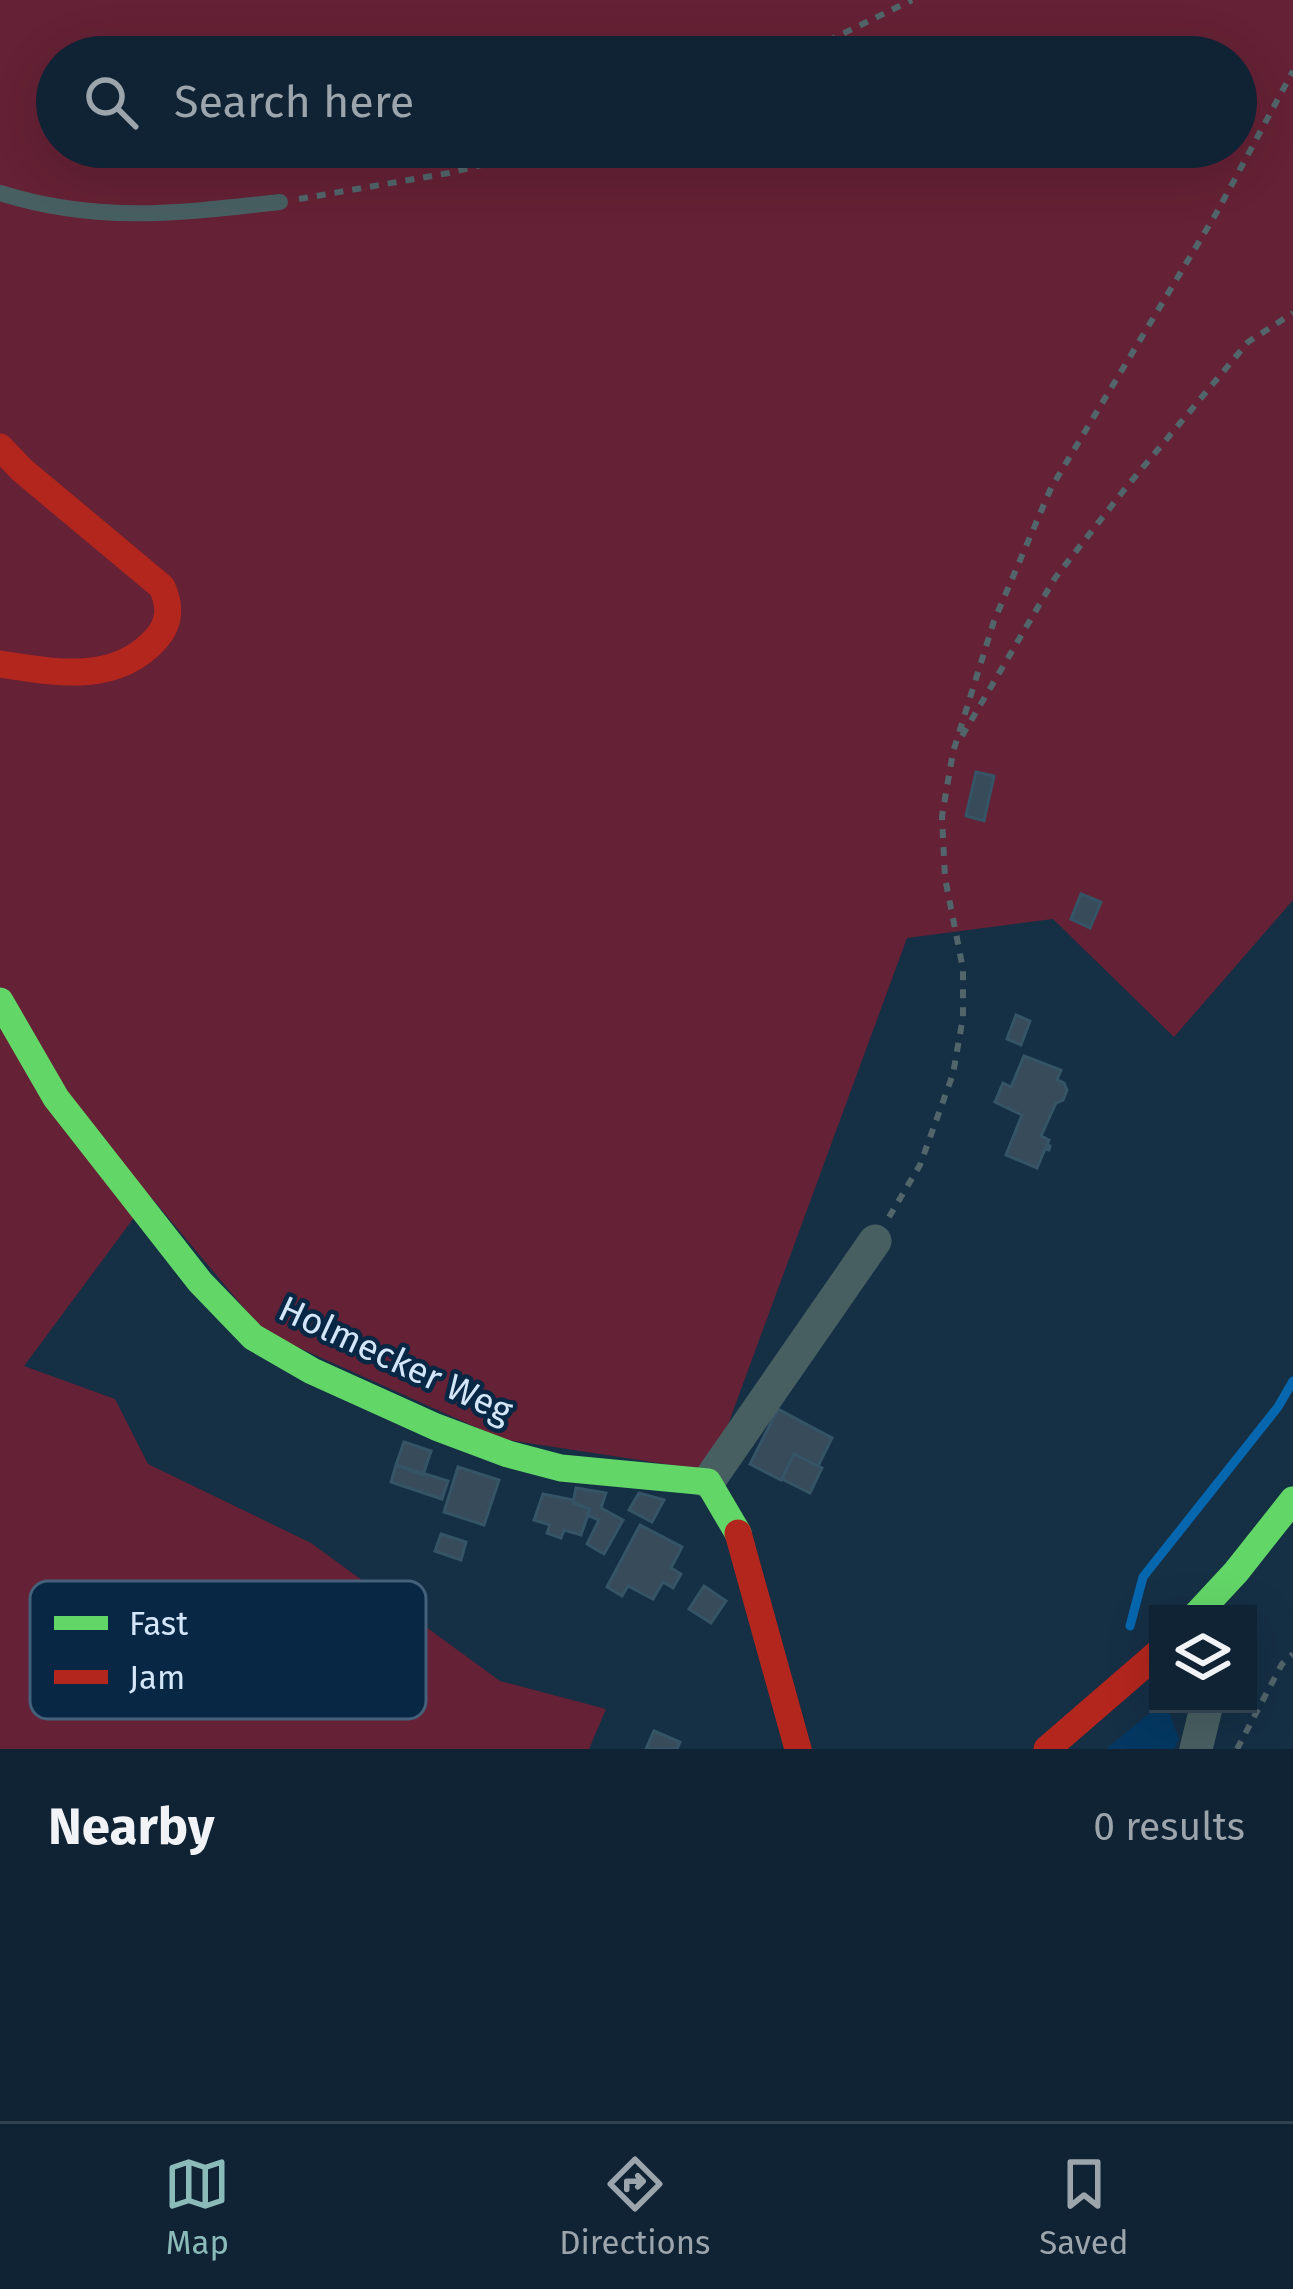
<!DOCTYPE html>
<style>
:root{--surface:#102334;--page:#1e2f40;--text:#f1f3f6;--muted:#9ca4ac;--line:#30404f;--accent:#8bbbb9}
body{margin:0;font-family:"Fira Sans",sans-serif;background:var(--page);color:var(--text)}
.controls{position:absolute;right:36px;bottom:36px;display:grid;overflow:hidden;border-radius:0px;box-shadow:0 12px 48px #0002}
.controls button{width:108px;height:108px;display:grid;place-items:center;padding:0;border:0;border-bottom:3px solid var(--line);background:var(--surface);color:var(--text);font:60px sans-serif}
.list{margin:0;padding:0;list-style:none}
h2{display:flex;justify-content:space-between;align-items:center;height:156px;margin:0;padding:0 48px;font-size:51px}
h2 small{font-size:39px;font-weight:400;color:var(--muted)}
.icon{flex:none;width:66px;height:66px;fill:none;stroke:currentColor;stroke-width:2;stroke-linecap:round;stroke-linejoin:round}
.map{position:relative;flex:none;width:1293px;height:1749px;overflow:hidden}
.search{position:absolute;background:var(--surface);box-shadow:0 12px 48px #0002;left:36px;right:36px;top:36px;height:132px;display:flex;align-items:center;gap:30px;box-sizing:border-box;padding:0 42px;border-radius:66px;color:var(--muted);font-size:45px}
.sheet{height:372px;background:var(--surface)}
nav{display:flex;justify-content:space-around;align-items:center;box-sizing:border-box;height:168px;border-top:3px solid var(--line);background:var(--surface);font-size:33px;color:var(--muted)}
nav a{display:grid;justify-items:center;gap:6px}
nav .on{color:var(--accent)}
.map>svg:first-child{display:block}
</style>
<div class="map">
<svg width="1293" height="1749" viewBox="0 0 1293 1749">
<rect width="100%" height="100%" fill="#152f45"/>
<!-- built -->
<path fill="#043862" d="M1161 1704H1166L1179 1739 1174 1749H1106Z"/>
<!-- green -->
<path fill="#652135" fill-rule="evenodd" d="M0 0H1293V900L1174 1037 1053 919 907 938 711 1471 502 1439 264 1332 150 1196 24 1366 115 1399 148 1464 311 1543 500 1681 606 1709 589 1749H0ZM57 57H1236V147H57Z"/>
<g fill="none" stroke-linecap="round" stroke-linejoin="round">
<!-- stream -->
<path stroke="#0667af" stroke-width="9" d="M1130 1626 1143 1577 1278 1407 1293 1381"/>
</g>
<!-- building -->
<path fill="#374b5a" stroke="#355466" stroke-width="3" d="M976 772 994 776 984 821 966 816Z
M1081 894 1101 902 1090 928 1071 919Z
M1016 1015 1030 1021 1021 1045 1007 1039Z
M1024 1056 1061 1070 1057 1080 1064 1083 1067 1090 1063 1100 1056 1103 1041 1136 1049 1140 1047 1145 1050 1146 1049 1150 1045 1149 1037 1168 1006 1155 1022 1115 995 1102 1003 1083 1011 1087Z
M778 1409 832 1438 818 1466 794 1454 781 1480 750 1464Z
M404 1442 431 1451 423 1475 396 1465Z
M794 1454 822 1468 810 1493 782 1479Z
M396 1465 448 1481 442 1499 391 1482Z
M458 1467 499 1480 484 1525 444 1512Z
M576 1488 606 1493 601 1508 623 1520 604 1554 587 1544 599 1520 587 1515 590 1509 573 1503Z
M639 1493 664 1500 652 1522 629 1510Z
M543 1494 573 1500V1503L590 1509 581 1535 564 1530 561 1538 547 1533 550 1525 534 1520Z
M640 1525 682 1547 671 1568 681 1574 673 1588 663 1582 653 1599 628 1586 622 1596 607 1587Z
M441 1534 466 1542 461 1560 435 1551Z
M704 1586 726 1601 711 1623 689 1609Z
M654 1731 680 1742 677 1749H646Z"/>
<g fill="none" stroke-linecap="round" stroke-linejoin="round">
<!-- path -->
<path stroke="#51656a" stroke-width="6" stroke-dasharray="9 9" stroke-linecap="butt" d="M795 57 912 0
M299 199 449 173 554 147
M962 736 1055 578 1124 490 1248 342 1293 313
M889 1217 920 1165 953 1074 963 1017V969L945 878 942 816 953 752 994 621 1051 488 1217 212 1293 71
M1237 1749 1282 1664 1293 1654"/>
<!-- lane -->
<path stroke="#485f62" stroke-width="16" d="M0 193C99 224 180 213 280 202"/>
<!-- street -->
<path stroke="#485f62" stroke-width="33" d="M708 1482 875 1241
M1196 1749 1207 1704"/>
<!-- fast -->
<path stroke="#63d668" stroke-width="27" d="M0 1001 56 1098 200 1282 253 1337 312 1371 436 1427 508 1454 561 1468 708 1482 738 1533
M1197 1614 1236 1572 1293 1500"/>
<!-- jam -->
<path stroke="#b3261e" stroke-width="27" d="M0 447 22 470 162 587C171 607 170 624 155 640 114 685 53 672 0 664
M738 1533 798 1749
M1047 1749 1158 1653"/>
</g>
<g text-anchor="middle" stroke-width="9" stroke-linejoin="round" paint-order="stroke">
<!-- street labels -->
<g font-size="36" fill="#d4e6f9" stroke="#082744">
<text transform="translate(396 1359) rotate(25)" y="13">Holmecker Weg</text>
</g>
</g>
<!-- legend -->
<rect x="30" y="1581" width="396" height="138" rx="18" fill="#082744" stroke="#45607a" stroke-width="3"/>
<rect x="54" y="1616" width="54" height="14" fill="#63d668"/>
<rect x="54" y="1670" width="54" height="14" fill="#b3261e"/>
<g font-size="33" fill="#d4e6f9">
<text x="129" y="1635">Fast</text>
<text x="129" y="1689">Jam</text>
</g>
</svg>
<div class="controls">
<button><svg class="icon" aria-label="layers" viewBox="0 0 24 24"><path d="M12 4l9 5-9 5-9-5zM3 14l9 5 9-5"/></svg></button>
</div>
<div class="search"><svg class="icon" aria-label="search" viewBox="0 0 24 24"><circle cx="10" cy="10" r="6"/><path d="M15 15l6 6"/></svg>Search here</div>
</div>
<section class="sheet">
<h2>Nearby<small>0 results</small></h2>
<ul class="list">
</ul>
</section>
<nav>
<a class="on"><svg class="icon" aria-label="map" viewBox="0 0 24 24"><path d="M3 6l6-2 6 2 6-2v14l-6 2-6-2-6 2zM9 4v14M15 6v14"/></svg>Map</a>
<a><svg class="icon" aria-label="directions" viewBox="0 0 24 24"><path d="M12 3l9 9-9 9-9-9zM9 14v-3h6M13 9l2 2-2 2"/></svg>Directions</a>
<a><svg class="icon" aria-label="saved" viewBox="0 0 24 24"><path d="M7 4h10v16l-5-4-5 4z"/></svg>Saved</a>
</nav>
